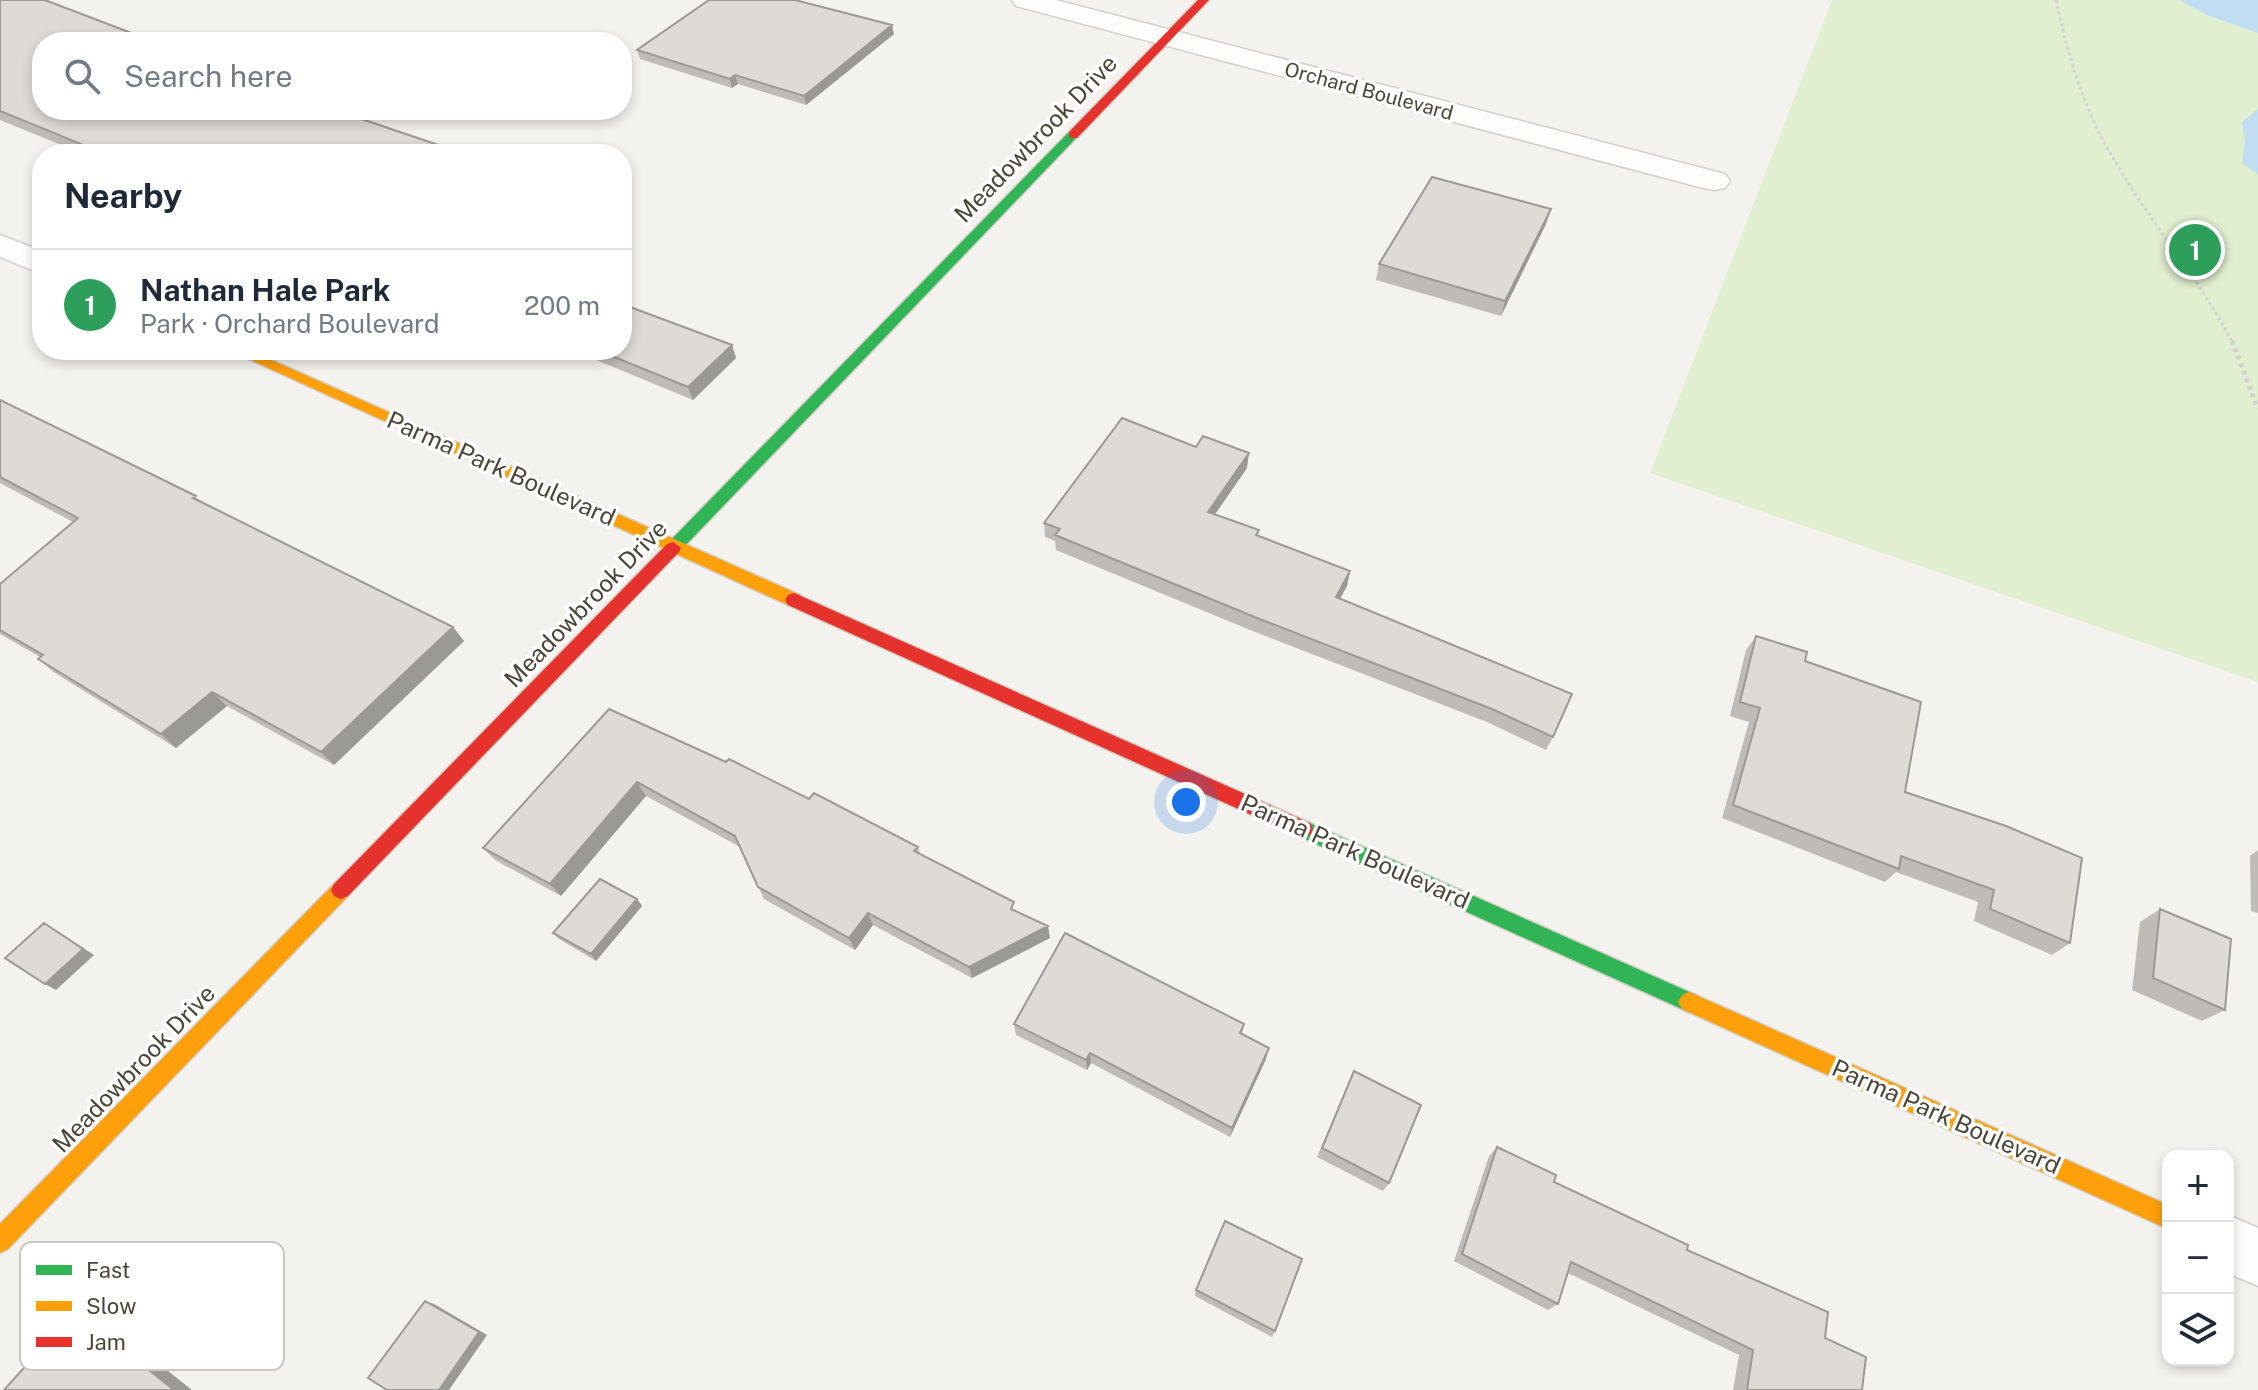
<!DOCTYPE html>
<meta charset="utf-8">
<style>
:root{--surface:#fff;--page:#f2f2f3;--text:#1f2937;--muted:#747a83;--line:#e0e1e3;--accent:#868178}
body{margin:0;font-family:"Public Sans",sans-serif;background:var(--page);color:var(--text)}
.controls{position:absolute;right:24px;bottom:24px;display:grid;overflow:hidden;border-radius:16px;box-shadow:0 4px 12px #0003}
.controls button{width:72px;height:72px;display:grid;place-items:center;padding:0;border:0;border-bottom:2px solid var(--line);background:var(--surface);color:var(--text);font:40px sans-serif}
.you{position:absolute;left:1186px;top:802px;width:28px;height:28px;margin:-20px;border:6px solid #fff;border-radius:50%;background:#1a73e8;box-shadow:0 0 0 12px #1a73e833}
.badge{display:grid;place-items:center;width:52px;height:52px;border-radius:50%;background:var(--accent);color:#fff;font-size:26px;font-weight:700}
.pin{position:absolute;translate:-50% -50%;border:4px solid #fff;box-shadow:0 2px 8px #0006}
.list{margin:0;padding:0;list-style:none}
h2{display:flex;justify-content:space-between;align-items:center;height:104px;margin:0;padding:0 32px;font-size:34px}
h2 small{font-size:26px;font-weight:400;color:var(--muted)}
.list li{display:grid;grid-template-columns:52px 1fr auto;gap:24px;align-items:center;box-sizing:border-box;height:112px;padding:0 32px;border-top:2px solid var(--line)}
.list b{display:block;font-size:30px;white-space:nowrap}
.list p{margin:0;font-size:26px;white-space:nowrap;color:var(--muted)}
.list em{font-size:26px;font-style:normal;color:var(--muted)}
.icon{flex:none;width:44px;height:44px;fill:none;stroke:currentColor;stroke-width:2;stroke-linecap:round;stroke-linejoin:round}
.map{position:relative;flex:none;width:2258px;height:1390px;overflow:hidden}
.search{position:absolute;background:var(--surface);box-shadow:0 4px 12px #0003;left:32px;top:32px;width:600px;height:88px;display:flex;align-items:center;gap:20px;box-sizing:border-box;padding:0 28px;border-radius:32px;color:var(--muted);font-size:30px}
.panel{position:absolute;background:var(--surface);box-shadow:0 4px 12px #0003;left:32px;top:144px;width:600px;height:216px;border-radius:32px}
.map>svg:first-child{display:block}
</style>
<div class="map">
<svg width="2258" height="1390" viewBox="0 0 2258 1390">
<rect width="100%" height="100%" fill="#f4f2ee"/>
<!-- green -->
<path fill="#e1eecf" d="M1832 0H2258V682L1650 473Z"/>
<!-- water -->
<path fill="#c0ddf1" d="M2179 0H2258V33L2207 15Z
M2258 109V174L2242 163 2245 141 2242 122Z"/>
<g fill="none" stroke-linecap="round" stroke-linejoin="round">
<defs>
<path id="street" d="M1012 0H1056L1725 174 1730 181 1725 188 1714 190 1703 188 1016 6Z
M0 235 42 251V274L0 257Z
M2228 1215 2258 1228V1286L2228 1273Z"/>
<path id="fast" d="M1069 132 1079 135 679 552H667L665 548 667 544Z
M1303 820 1696 995 1700 1002 1696 1009 1689 1012 1682 1009 1296 835 1293 829 1296 823Z"/>
<path id="slow" d="M229 350H249L800 595 803 600 794 607 788 605Z
M341 881 348 884 351 890 348 896 8 1249 0 1253V1224L334 884Z
M1689 992 2168 1205V1229L1682 1009 1678 1002 1682 995Z"/>
<path id="jam" d="M1198 0H1209L1077 138H1069V132Z
M673 542 681 548 679 552 348 896 341 899 334 896 331 890 334 884 667 544Z
M794 593 1310 823 1313 829 1310 835 1303 838 1296 835 788 605 785 600 788 595Z"/>
</defs>
<!-- street casing -->
<use href="#street" stroke="#d2d0cb" stroke-width="3"/>
<!-- fast casing -->
<use href="#fast" stroke="#d3cfc5" stroke-width="3"/>
<!-- slow casing -->
<use href="#slow" stroke="#d3cfc5" stroke-width="3"/>
<!-- jam casing -->
<use href="#jam" stroke="#d3cfc5" stroke-width="3"/>
<!-- path-far1 -->
<path stroke="#d3d2cc" stroke-width="3" stroke-dasharray="3 3" stroke-linecap="butt" d="M2056 0C2068 54 2083 108 2112 156 2149 221 2198 277 2233 343"/>
<!-- path -->
<path stroke="#d3d2cc" stroke-width="5" stroke-dasharray="4 4" stroke-linecap="butt" d="M2232 341 2258 409"/>
<!-- street -->
<use href="#street" fill="#fdfdfc" fill-rule="evenodd"/>
<!-- fast -->
<use href="#fast" fill="#30b455" fill-rule="evenodd"/>
<!-- slow -->
<use href="#slow" fill="#ff9f0a" fill-rule="evenodd"/>
<!-- jam -->
<use href="#jam" fill="#e5322d" fill-rule="evenodd"/>
</g>
<!-- wall -->
<path fill="#bfbcb8" d="M0 0 42 42 465 154H83L0 120Z
M894 34 806 105 738 84 732 88 640 59 637 50Z
M1546 224 1501 316 1376 280 1379 264Z
M732 345 736 358 693 400 572 350H622Z
M0 400 453 627 464 641 334 765 227 706 176 748 55 673 38 659 40 657 0 634V584L73 522 0 483Z
M1247 468 1215 514 1259 530 1258 536 1350 571 1347 586 1340 599 1553 737 1546 750 1487 722 1255 632 1056 550 1055 541 1045 537 1044 523Z
M1756 636 1805 661 1905 792 2070 943 2052 955 1974 921 1978 902 1896 872 1885 882 1722 818 1749 722 1730 716 1746 650Z
M609 709 726 762 918 847 920 854 1015 911 1050 938 972 978 873 925 855 950 764 899 740 847 646 796 561 896 495 860 483 848Z
M2258 850V913L2251 911 2250 856Z
M637 899 642 906 596 961 559 939 553 933Z
M2160 909 2225 1010 2202 1021 2132 990 2140 922Z
M1014 1024H1244L1242 1034 1266 1059 1230 1137 1091 1063 1087 1070 1016 1035Z
M1354 1071 1389 1183 1383 1191 1317 1157Z
M1497 1147 1554 1182 1687 1250 1825 1338 1862 1390H1733L1739 1355 1568 1273 1558 1304 1548 1310 1454 1261 1489 1156Z
M1196 1290 1275 1331 1272 1337 1195 1296Z"/>
<!-- shaded-wall -->
<path fill="#9b9996" d="M892 25 894 34 806 105 804 96Z
M735 75 738 84 732 88 730 79Z
M1551 209 1546 224 1501 316 1505 301Z
M732 345 736 358 693 400 688 387Z
M1249 453 1247 468 1207 526 1208 512Z
M1350 571 1347 586 1333 611 1336 597Z
M453 627 464 641 334 765 321 752Z
M212 692 227 706 176 748 161 734Z
M637 782 646 796 561 896 550 884Z
M637 899 642 906 596 961 591 954Z
M868 913 873 925 855 950 849 938Z
M44 923 94 955 56 990 45 984Z
M1048 926 1050 938 972 978 969 967Z
M1269 1048 1266 1059 1230 1137 1232 1128Z
M1090 1053 1091 1063 1087 1070 1086 1060Z
M425 1301 434 1304 487 1335 449 1390H439Z
M75 1311 100 1317 192 1390H174Z"/>
<!-- building -->
<path fill="#dedbd6" stroke="#9b9996" stroke-width="2" d="M0 0H45L155 42H42V110H335L465 154H105L0 111Z
M709 0H795L892 25 804 96 735 75 730 79 637 50Z
M1432 177 1551 209 1505 301 1379 264Z
M622 304 732 345 688 387 597 350H622Z
M0 400 196 496 193 498 453 627 321 752 212 692 161 734 38 659 43 655 0 630V584L78 518 0 477Z
M1122 418 1196 447 1203 436 1249 453 1208 512 1259 530 1256 535 1350 571 1336 597 1572 694 1553 737 1492 709 1257 618 1055 535 1060 529 1044 523Z
M1756 636 1807 652 1805 661 1921 702 1905 792 2006 826 2082 858 2070 943 1990 909 1994 890 1901 856 1899 869 1733 805 1760 708 1740 702Z
M609 709 726 762 729 759 809 799 814 793 918 847 914 851 1014 902 1011 909 1048 926 969 967 868 913 849 938 758 887 735 836 637 782 550 884 483 848Z
M600 879 637 899 591 954 553 933Z
M2160 909 2231 939 2225 1010 2153 978Z
M44 923 83 949 45 984 5 958Z
M1065 933 1244 1024 1240 1033 1269 1048 1232 1128 1090 1053 1086 1060 1014 1024Z
M1354 1071 1421 1105 1389 1183 1322 1148Z
M1497 1147 1556 1175 1554 1182 1688 1245 1687 1250 1828 1312 1825 1338 1866 1357 1862 1390H1747L1753 1350 1571 1262 1558 1304 1462 1254Z
M1225 1221 1302 1259 1275 1331 1196 1290Z
M425 1301 479 1332 439 1390H387L368 1378Z
M75 1311 174 1390H4Z"/>
<g text-anchor="middle" stroke-width="7" stroke-linejoin="round" paint-order="stroke">
<!-- far-street labels -->
<g font-size="20" fill="#4b4439" stroke="#fff">
<text transform="translate(1369 91) rotate(15)" y="7">Orchard Boulevard</text>
</g>
<!-- street labels -->
<g font-size="24" fill="#4b4439" stroke="#fff">
<text transform="translate(1036 139) rotate(-46)" y="8">Meadowbrook Drive</text>
<text transform="translate(501 469) rotate(24)" y="8">Parma Park Boulevard</text>
<text transform="translate(586 604) rotate(-46)" y="8">Meadowbrook Drive</text>
<text transform="translate(1355 852) rotate(24)" y="8">Parma Park Boulevard</text>
<text transform="translate(134 1069) rotate(-46)" y="8">Meadowbrook Drive</text>
<text transform="translate(1946 1117) rotate(24)" y="8">Parma Park Boulevard</text>
</g>
</g>
<!-- legend -->
<rect x="20" y="1242" width="264" height="128" rx="12" fill="#fff" stroke="#c9c7c4" stroke-width="2"/>
<rect x="36" y="1265" width="36" height="10" fill="#30b455"/>
<rect x="36" y="1301" width="36" height="10" fill="#ff9f0a"/>
<rect x="36" y="1337" width="36" height="10" fill="#e5322d"/>
<g font-size="22" fill="#4b4439">
<text x="86" y="1278">Fast</text>
<text x="86" y="1314">Slow</text>
<text x="86" y="1350">Jam</text>
</g>
</svg>
<div class="controls">
<button>+</button>
<button>−</button>
<button><svg class="icon" aria-label="layers" viewBox="0 0 24 24"><path d="M12 4l9 5-9 5-9-5zM3 14l9 5 9-5"/></svg></button>
</div>
<div class="you"></div>
<div class="pin badge" style="left:2195px;top:250px;background:#2e9e5b">1</div>
<div class="search"><svg class="icon" aria-label="search" viewBox="0 0 24 24"><circle cx="10" cy="10" r="6"/><path d="M15 15l6 6"/></svg>Search here</div>
<section class="panel">
<h2>Nearby<small></small></h2>
<ul class="list">
<li><span class="badge" style="background:#2e9e5b">1</span><div><b>Nathan Hale Park</b><p>Park · Orchard Boulevard</p></div><em>200 m</em></li>
</ul>
</section>
</div>
